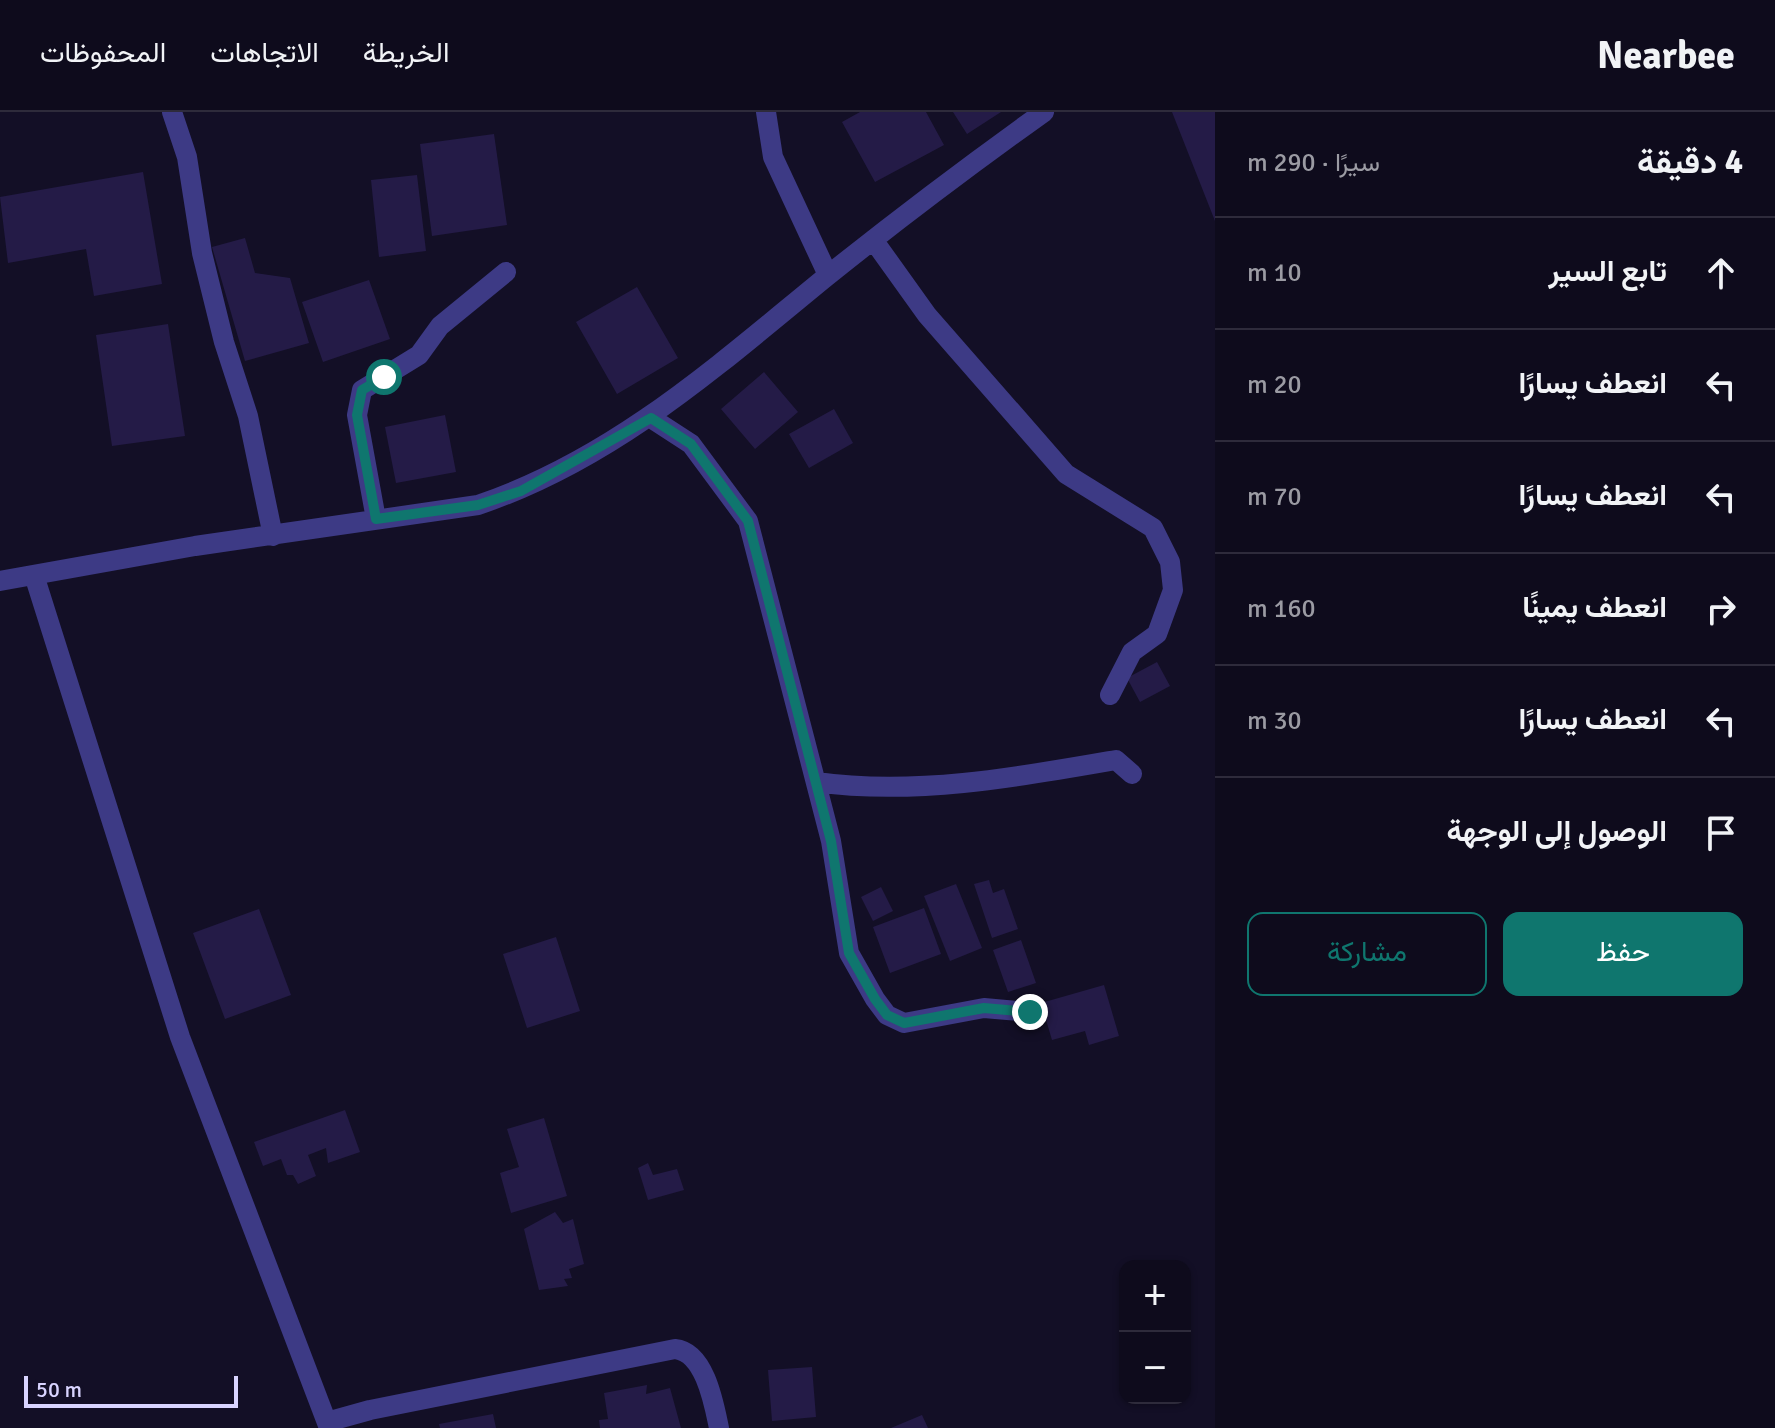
<!DOCTYPE html>
<html lang="ar">
<meta charset="utf-8">
<style>
:root{--surface:#0e0b1c;--page:#1c1929;--text:#f1f3f6;--muted:#9b9ba3;--line:#2e2b3b;--accent:#0f766e}
body{margin:0;font-family:Signika,Vazirmatn,sans-serif;background:var(--page);color:var(--text);direction:rtl}
.controls{position:absolute;right:24px;bottom:24px;display:grid;overflow:hidden;border-radius:16px;box-shadow:0 2px 6px #0004}
.controls button{width:72px;height:72px;display:grid;place-items:center;padding:0;border:0;border-bottom:2px solid var(--line);background:var(--surface);color:var(--text);font:40px sans-serif}
.scale{position:absolute;left:24px;bottom:20px;width:214px;box-sizing:border-box;padding-left:8px;border:4px solid #d9d4ff;border-top:0;font-size:22px;line-height:28px;white-space:nowrap;color:#d9d4ff;-webkit-text-stroke:6px #130f26;paint-order:stroke}
.stop{position:absolute;width:24px;height:24px;margin:-18px;border:6px solid #0f766e;border-radius:50%;background:#fff}
.stop.end{background:#0f766e;border-color:#fff;box-shadow:0 2px 8px #0008}
.list{margin:0;padding:0;list-style:none}
h2{display:flex;justify-content:space-between;align-items:center;height:104px;margin:0;padding:0 32px;font-size:34px}
h2 small{font-size:26px;font-weight:400;color:var(--muted)}
.list li{display:grid;grid-template-columns:52px 1fr auto;gap:24px;align-items:center;box-sizing:border-box;height:112px;padding:0 32px;border-top:2px solid var(--line)}
.list b{display:block;font-size:30px;white-space:nowrap}
.list em{font-size:26px;font-style:normal;color:var(--muted)}
.actions{display:flex;gap:16px;padding:24px 32px}
.actions a{flex:1;padding:18px 0;border:2px solid var(--accent);border-radius:16px;text-align:center;font-size:28px;color:var(--accent)}
.actions .main{background:var(--accent);color:#fff}
.icon{flex:none;width:44px;height:44px;fill:none;stroke:currentColor;stroke-width:2;stroke-linecap:round;stroke-linejoin:round}
.map{position:relative;flex:none;width:1215px;height:1316px;overflow:hidden;direction:ltr}
header{display:flex;align-items:center;gap:48px;box-sizing:border-box;height:112px;padding:0 40px;background:var(--surface);border-bottom:2px solid var(--line)}
header strong{font-size:38px}
nav{display:flex;gap:44px;margin-inline-start:auto;font-size:28px}
main{display:flex}
aside{flex:1;background:var(--surface)}
.map>svg:first-child{display:block}
</style>
<header>
<strong>Nearbee</strong>
<nav><a>الخريطة</a><a>الاتجاهات</a><a>المحفوظات</a></nav>
</header>
<main>
<aside>
<h2>4 دقيقة<small>سيرًا · 290 m</small></h2>
<ul class="list">
<li><svg class="icon" aria-label="ahead" viewBox="0 0 24 24"><path d="M12 20V5M6 11l6-6 6 6"/></svg><div><b>تابع السير</b></div><em>10 m</em></li>
<li><svg class="icon" aria-label="left" viewBox="0 0 24 24"><path d="M17 20v-9H6M10 6l-5 5 5 5"/></svg><div><b>انعطف يسارًا</b></div><em>20 m</em></li>
<li><svg class="icon" aria-label="left" viewBox="0 0 24 24"><path d="M17 20v-9H6M10 6l-5 5 5 5"/></svg><div><b>انعطف يسارًا</b></div><em>70 m</em></li>
<li><svg class="icon" aria-label="right" viewBox="0 0 24 24"><path d="M7 20v-9h11M14 6l5 5-5 5"/></svg><div><b>انعطف يمينًا</b></div><em>160 m</em></li>
<li><svg class="icon" aria-label="left" viewBox="0 0 24 24"><path d="M17 20v-9H6M10 6l-5 5 5 5"/></svg><div><b>انعطف يسارًا</b></div><em>30 m</em></li>
<li><svg class="icon" aria-label="arrive" viewBox="0 0 24 24"><path d="M6 21V4h12l-3 4 3 4H6"/></svg><div><b>الوصول إلى الوجهة</b></div></li>
</ul>
<div class="actions"><a class="main">حفظ</a><a>مشاركة</a></div>
</aside>
<div class="map">
<svg width="1215" height="1316" viewBox="0 0 1215 1316">
<rect width="100%" height="100%" fill="#130f26"/>
<!-- building -->
<path fill="#241b47" d="M860 0H926L944 33 875 70 842 10Z
M953 0H1001L967 22Z
M1172 0H1215V109Z
M494 22 507 113 432 124 420 32Z
M143 60 162 172 94 184 86 137 8 151 0 85Z
M417 63 426 139 379 145 371 68Z
M245 126 255 161 290 166 309 231 245 249 212 135Z
M369 168 390 227 323 250 302 190Z
M637 175 678 246 617 282 576 210Z
M168 212 185 324 112 334 96 223Z
M764 260 798 300 755 337 721 297Z
M834 297 853 331 809 356 789 322Z
M445 303 456 360 396 371 385 315Z
M1157 550 1170 574 1140 590 1127 566Z
M989 768 993 781 1004 777 1018 817 992 826 974 772Z
M956 772 982 836 950 849 924 784Z
M881 775 893 799 873 809 861 785Z
M924 796 941 842 890 861 873 815Z
M259 797 291 883 225 907 193 821Z
M556 825 580 899 527 916 503 842Z
M1021 828 1036 871 1008 880 993 838Z
M1104 873 1119 924 1089 933 1085 919 1052 928 1041 891Z
M345 998 360 1040 328 1051 326 1036 308 1043 316 1064 298 1072 293 1063H287L281 1047 263 1054 254 1030Z
M544 1006 567 1084 511 1101 500 1061 519 1055 507 1017Z
M648 1051 653 1063 677 1057 684 1078 648 1088 638 1056Z
M555 1100 563 1111 573 1107 584 1152 569 1157 572 1166 564 1167 568 1174 539 1178 524 1117Z
M812 1255 816 1305 772 1309 768 1258Z
M647 1273 646 1282 670 1276 681 1316H600L599 1308 608 1307 604 1281Z
M493 1302 496 1316H440L439 1312Z
M922 1303 928 1316H891Z"/>
<g fill="none" stroke-linecap="round" stroke-linejoin="round">
<!-- minor -->
<path stroke="#3d3a85" stroke-width="20" d="M172 0 187 45 202 141 224 230 248 304 273 424
M766 0 773 45 828 163
M874 129 927 203 1066 362 1153 416 1170 450 1173 478 1157 522 1132 540 1110 583
M651 306 691 332 748 409 831 729 849 841 875 887 887 903 904 911 984 896 1030 900
M376 407 357 303 362 278 419 243 440 214 506 160
M34 463 180 925 329 1316
M0 469 195 434 478 393C614 347 717 254 826 165 897 108 970 53 1044 0
M816 670C915 684 1019 665 1116 648L1132 662
M327 1310 370 1298 675 1237C705 1240 714 1292 719 1316"/>
</g>
<g fill="none" stroke-linecap="round" stroke-linejoin="round">
<!-- route -->
<path stroke="#0f766e" stroke-width="10" d="M384 265 362 278 357 303 376 407 478 393 521 379 651 306 691 332 748 409 831 729 849 841 875 887 887 903 904 911 984 896 1030 900"/>
</g>
</svg>
<div class="controls">
<button>+</button>
<button>−</button>
</div>
<div class="scale">50 m</div>
<div class="stop" style="left:384px;top:265px"></div>
<div class="stop end" style="left:1030px;top:900px"></div>
</div>
</main>
